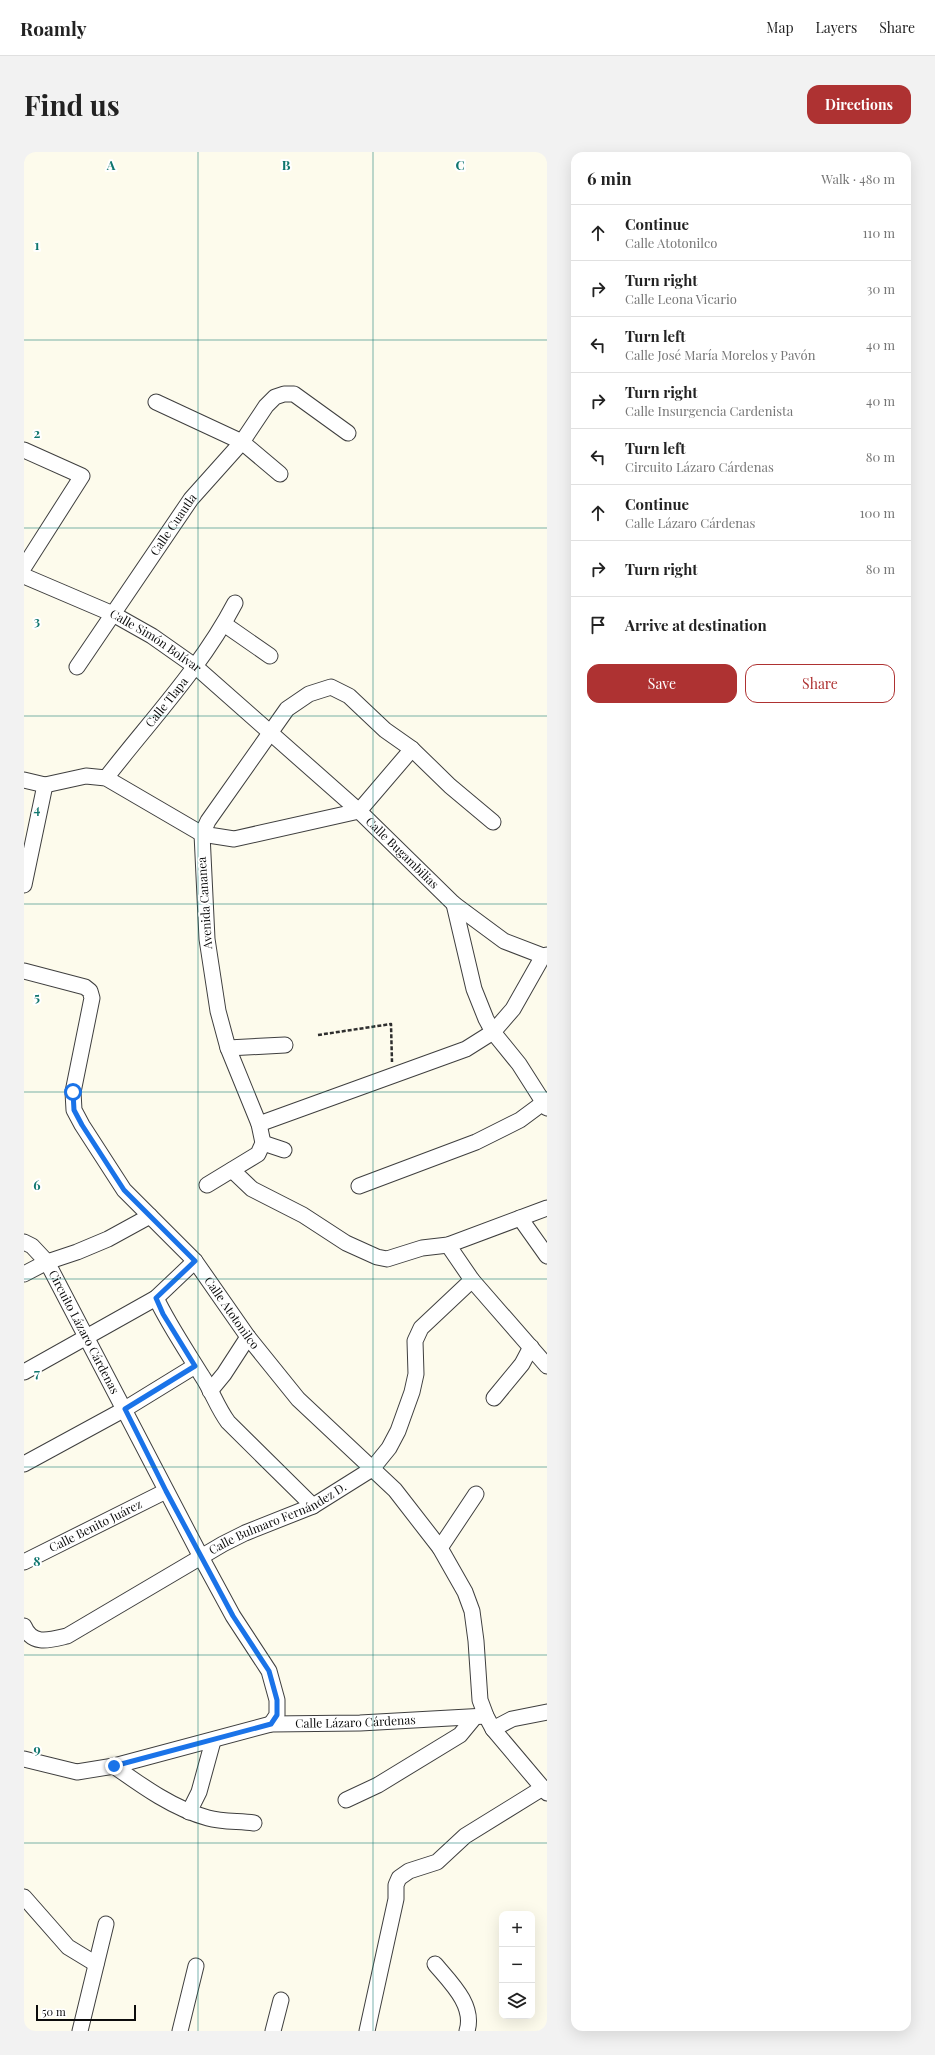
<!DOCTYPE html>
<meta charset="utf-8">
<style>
:root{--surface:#fff;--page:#f2f2f2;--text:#222;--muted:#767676;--line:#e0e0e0;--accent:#ae3232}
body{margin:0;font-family:"Playfair Display",serif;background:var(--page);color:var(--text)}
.controls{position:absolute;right:12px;bottom:12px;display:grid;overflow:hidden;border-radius:8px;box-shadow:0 4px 16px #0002}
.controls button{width:36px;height:36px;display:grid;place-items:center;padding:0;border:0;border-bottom:1px solid var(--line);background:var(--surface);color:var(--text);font:20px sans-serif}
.scale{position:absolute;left:12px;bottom:10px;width:100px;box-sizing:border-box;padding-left:4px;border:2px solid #0c0c0c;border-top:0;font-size:11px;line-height:14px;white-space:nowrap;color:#0c0c0c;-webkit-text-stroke:3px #fff;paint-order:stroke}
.stop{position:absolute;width:12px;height:12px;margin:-9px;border:3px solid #1a73e8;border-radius:50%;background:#fff}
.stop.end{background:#1a73e8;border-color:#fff;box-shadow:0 1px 4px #0008}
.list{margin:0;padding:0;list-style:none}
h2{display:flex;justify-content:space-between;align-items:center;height:52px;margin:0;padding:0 16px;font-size:17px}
h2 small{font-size:13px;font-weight:400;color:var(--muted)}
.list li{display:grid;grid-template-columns:26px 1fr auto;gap:12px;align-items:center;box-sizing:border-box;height:56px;padding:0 16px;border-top:1px solid var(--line)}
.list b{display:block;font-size:15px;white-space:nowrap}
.list p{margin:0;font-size:13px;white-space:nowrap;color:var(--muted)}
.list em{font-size:13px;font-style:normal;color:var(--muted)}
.actions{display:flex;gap:8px;padding:12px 16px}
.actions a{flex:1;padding:9px 0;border:1px solid var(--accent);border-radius:12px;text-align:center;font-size:14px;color:var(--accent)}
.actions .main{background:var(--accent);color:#fff}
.icon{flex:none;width:22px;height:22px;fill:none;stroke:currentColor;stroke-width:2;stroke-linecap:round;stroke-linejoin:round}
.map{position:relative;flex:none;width:523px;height:1879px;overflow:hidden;border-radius:12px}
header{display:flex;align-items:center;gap:24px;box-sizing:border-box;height:56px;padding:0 20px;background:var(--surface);border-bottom:1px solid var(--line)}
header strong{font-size:19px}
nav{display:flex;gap:22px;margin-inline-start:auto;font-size:14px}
.intro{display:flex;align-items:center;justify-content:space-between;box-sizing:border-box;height:96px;padding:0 24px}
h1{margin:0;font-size:28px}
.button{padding:10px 18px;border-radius:12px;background:var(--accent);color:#fff;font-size:14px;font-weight:700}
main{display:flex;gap:24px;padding:0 24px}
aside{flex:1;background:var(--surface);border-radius:12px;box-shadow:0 4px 16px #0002}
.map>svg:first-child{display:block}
</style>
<header>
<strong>Roamly</strong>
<nav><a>Map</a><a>Layers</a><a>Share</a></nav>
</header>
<div class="intro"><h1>Find us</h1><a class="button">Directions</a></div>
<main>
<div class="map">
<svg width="523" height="1879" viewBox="0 0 523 1879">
<rect width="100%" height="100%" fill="#fdfbec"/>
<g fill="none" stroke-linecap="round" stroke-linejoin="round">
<defs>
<g id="minor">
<path d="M132 250 218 290 256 322"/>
<path d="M0 298 58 324 0 415"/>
<path id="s1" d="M0 424 89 462 128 484 172 515 335 659 430 752 480 789 519 804 523 803"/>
<path d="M200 472 246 504"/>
<path id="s2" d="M53 515 167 347 218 290 242 254 251 245 260 242H270L324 281"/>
<path id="s3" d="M82 626C126 569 177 516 211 451"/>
<path d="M0 628 21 633 62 624 82 626 178 682 210 687 335 659 388 597"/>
<path d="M0 733 21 633"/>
<path d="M430 752 450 837 462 867 469 880 495 912 523 956"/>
<path id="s4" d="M0 819 61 835 66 839 68 846 49 940 50 958 58 973 100 1038 171 1109 224 1185 274 1247 371 1338 416 1396 441 1440 448 1459 452 1489 456 1548 462 1564 469 1577 523 1641"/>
<path d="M204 896 261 893"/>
<path d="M235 972 442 897 469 880 489 857 519 804"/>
<path d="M239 991 260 998"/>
<path d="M208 1018 228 1037 279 1063 322 1091 353 1105 363 1107 398 1096 424 1093 523 1056"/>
<path d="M183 1033 234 1002 239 991 235 972 204 896 194 859 183 787 178 682 184 669 263 557 285 542 307 535 325 544 361 578 388 597 426 634 469 670"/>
<path d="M335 1034 452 990 496 968 523 948"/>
<path d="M496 1066 523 1104"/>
<path id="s5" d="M0 1090 8 1094 23 1110 177 1405 209 1464 245 1519 253 1548V1563L247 1572"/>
<path d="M424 1093 448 1128 523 1214"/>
<path d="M0 1122 23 1110 53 1100 84 1087 126 1064"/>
<path d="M132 1146C145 1173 162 1198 178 1224 188 1239 193 1255 204 1270L289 1354"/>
<path d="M0 1220 132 1146 171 1109"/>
<path d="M186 1239 200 1222 224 1185"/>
<path d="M470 1246 498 1212 507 1195"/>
<path d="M0 1312 101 1257 171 1214"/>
<path d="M416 1396 452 1342"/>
<path id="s6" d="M0 1410 142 1339"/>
<path id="s7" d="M0 1474C8 1494 26 1488 43 1484L199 1392 221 1381 289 1354 348 1317 365 1296 374 1279 388 1240 392 1222 391 1189 397 1176 448 1128"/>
<path d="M469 1577 488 1567 523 1560"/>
<path id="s8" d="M0 1607 53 1620 90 1614 247 1572 336 1571 462 1564"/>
<path d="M90 1614C118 1634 150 1657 184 1666 198 1670 215 1669 230 1671"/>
<path d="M322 1648 354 1633 436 1583 450 1566"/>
<path d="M165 1660 175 1640 189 1589"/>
<path d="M0 1745 44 1795 72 1812"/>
<path d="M411 1812C426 1830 451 1853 443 1879"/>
<path d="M56 1879 82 1772"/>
<path d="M156 1879 172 1814"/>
<path d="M249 1879 257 1848"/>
<path d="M343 1879 372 1747V1733L375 1726 385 1719 413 1710 441 1684 517 1637"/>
</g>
</defs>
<!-- minor casing -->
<use href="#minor" stroke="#3f3f3f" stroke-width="17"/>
<!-- path -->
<path stroke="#2e2e2e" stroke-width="2.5" stroke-dasharray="4 2" stroke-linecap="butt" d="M294 883 367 872 368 910"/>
<!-- minor -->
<use href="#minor" stroke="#fff" stroke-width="15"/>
</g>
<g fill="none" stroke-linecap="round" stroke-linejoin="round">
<!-- route -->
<path stroke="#1a73e8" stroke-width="5" d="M49 940 50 958 58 973 100 1038 171 1109 132 1146 139 1162 171 1214 101 1257 142 1339 209 1464 245 1519 253 1548V1563L247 1572 90 1614"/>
</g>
<!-- grid -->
<path fill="none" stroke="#0f766e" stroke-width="1" stroke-opacity="0.55" d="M174 0V1879M349 0V1879M0 188H523M0 376H523M0 564H523M0 752H523M0 940H523M0 1127H523M0 1315H523M0 1503H523M0 1691H523"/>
<g text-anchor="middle" stroke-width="4" stroke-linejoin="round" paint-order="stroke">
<!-- street labels -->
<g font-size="12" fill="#0c0c0c" stroke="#fff">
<text dy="4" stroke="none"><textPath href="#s2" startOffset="172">Calle Cuautla</textPath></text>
<text dy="4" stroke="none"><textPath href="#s1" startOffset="147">Calle Simón Bolívar</textPath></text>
<text dy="4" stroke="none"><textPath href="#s3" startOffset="97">Calle Tlapa</textPath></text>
<text dy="4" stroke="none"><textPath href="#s1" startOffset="473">Calle Bugambilias</textPath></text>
<text transform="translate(181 751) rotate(-94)" y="4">Avenida Cananea</text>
<text dy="4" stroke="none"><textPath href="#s4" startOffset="449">Calle Atotonilco</textPath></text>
<text dy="4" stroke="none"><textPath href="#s5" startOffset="110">Circuito Lázaro Cárdenas</textPath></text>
<text dy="4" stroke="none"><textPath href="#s7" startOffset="291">Calle Bulmaro Fernández D.</textPath></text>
<text dy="4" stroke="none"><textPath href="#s6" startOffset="80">Calle Benito Juárez</textPath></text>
<text dy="4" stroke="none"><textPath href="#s8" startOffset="339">Calle Lázaro Cárdenas</textPath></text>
</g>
</g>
<g font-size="13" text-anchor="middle" font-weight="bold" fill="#0f766e" stroke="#fff" stroke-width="4" stroke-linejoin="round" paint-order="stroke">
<text x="87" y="18">A</text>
<text x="262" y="18">B</text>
<text x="436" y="18">C</text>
<text x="13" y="98">1</text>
<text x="13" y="286">2</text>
<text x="13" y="474">3</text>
<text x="13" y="662">4</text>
<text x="13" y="850">5</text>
<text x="13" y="1038">6</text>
<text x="13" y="1226">7</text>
<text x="13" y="1414">8</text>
<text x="13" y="1602">9</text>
</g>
</svg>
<div class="controls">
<button>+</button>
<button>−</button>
<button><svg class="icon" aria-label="layers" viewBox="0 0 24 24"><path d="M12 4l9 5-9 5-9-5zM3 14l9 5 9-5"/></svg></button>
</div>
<div class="scale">50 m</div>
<div class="stop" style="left:49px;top:940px"></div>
<div class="stop end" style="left:90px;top:1614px"></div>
</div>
<aside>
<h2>6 min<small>Walk · 480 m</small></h2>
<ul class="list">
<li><svg class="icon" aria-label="ahead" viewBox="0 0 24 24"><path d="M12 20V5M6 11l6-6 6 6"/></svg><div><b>Continue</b><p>Calle Atotonilco</p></div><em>110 m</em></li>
<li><svg class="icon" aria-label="right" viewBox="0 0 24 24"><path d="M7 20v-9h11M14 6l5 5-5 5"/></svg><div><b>Turn right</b><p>Calle Leona Vicario</p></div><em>30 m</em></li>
<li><svg class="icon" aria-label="left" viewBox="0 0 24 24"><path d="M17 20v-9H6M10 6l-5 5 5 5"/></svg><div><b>Turn left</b><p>Calle José María Morelos y Pavón</p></div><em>40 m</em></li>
<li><svg class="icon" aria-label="right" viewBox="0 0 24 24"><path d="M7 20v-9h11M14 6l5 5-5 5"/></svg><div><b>Turn right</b><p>Calle Insurgencia Cardenista</p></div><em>40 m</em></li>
<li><svg class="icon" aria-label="left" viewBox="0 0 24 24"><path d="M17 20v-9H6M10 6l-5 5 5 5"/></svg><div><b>Turn left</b><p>Circuito Lázaro Cárdenas</p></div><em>80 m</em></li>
<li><svg class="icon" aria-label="ahead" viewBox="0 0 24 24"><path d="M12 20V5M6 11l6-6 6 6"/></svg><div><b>Continue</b><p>Calle Lázaro Cárdenas</p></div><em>100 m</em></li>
<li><svg class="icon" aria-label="right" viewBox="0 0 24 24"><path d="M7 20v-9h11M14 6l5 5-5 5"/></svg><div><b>Turn right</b></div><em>80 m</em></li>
<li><svg class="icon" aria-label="arrive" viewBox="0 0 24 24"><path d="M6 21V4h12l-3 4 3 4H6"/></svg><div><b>Arrive at destination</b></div></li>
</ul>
<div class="actions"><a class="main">Save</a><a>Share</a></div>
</aside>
</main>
